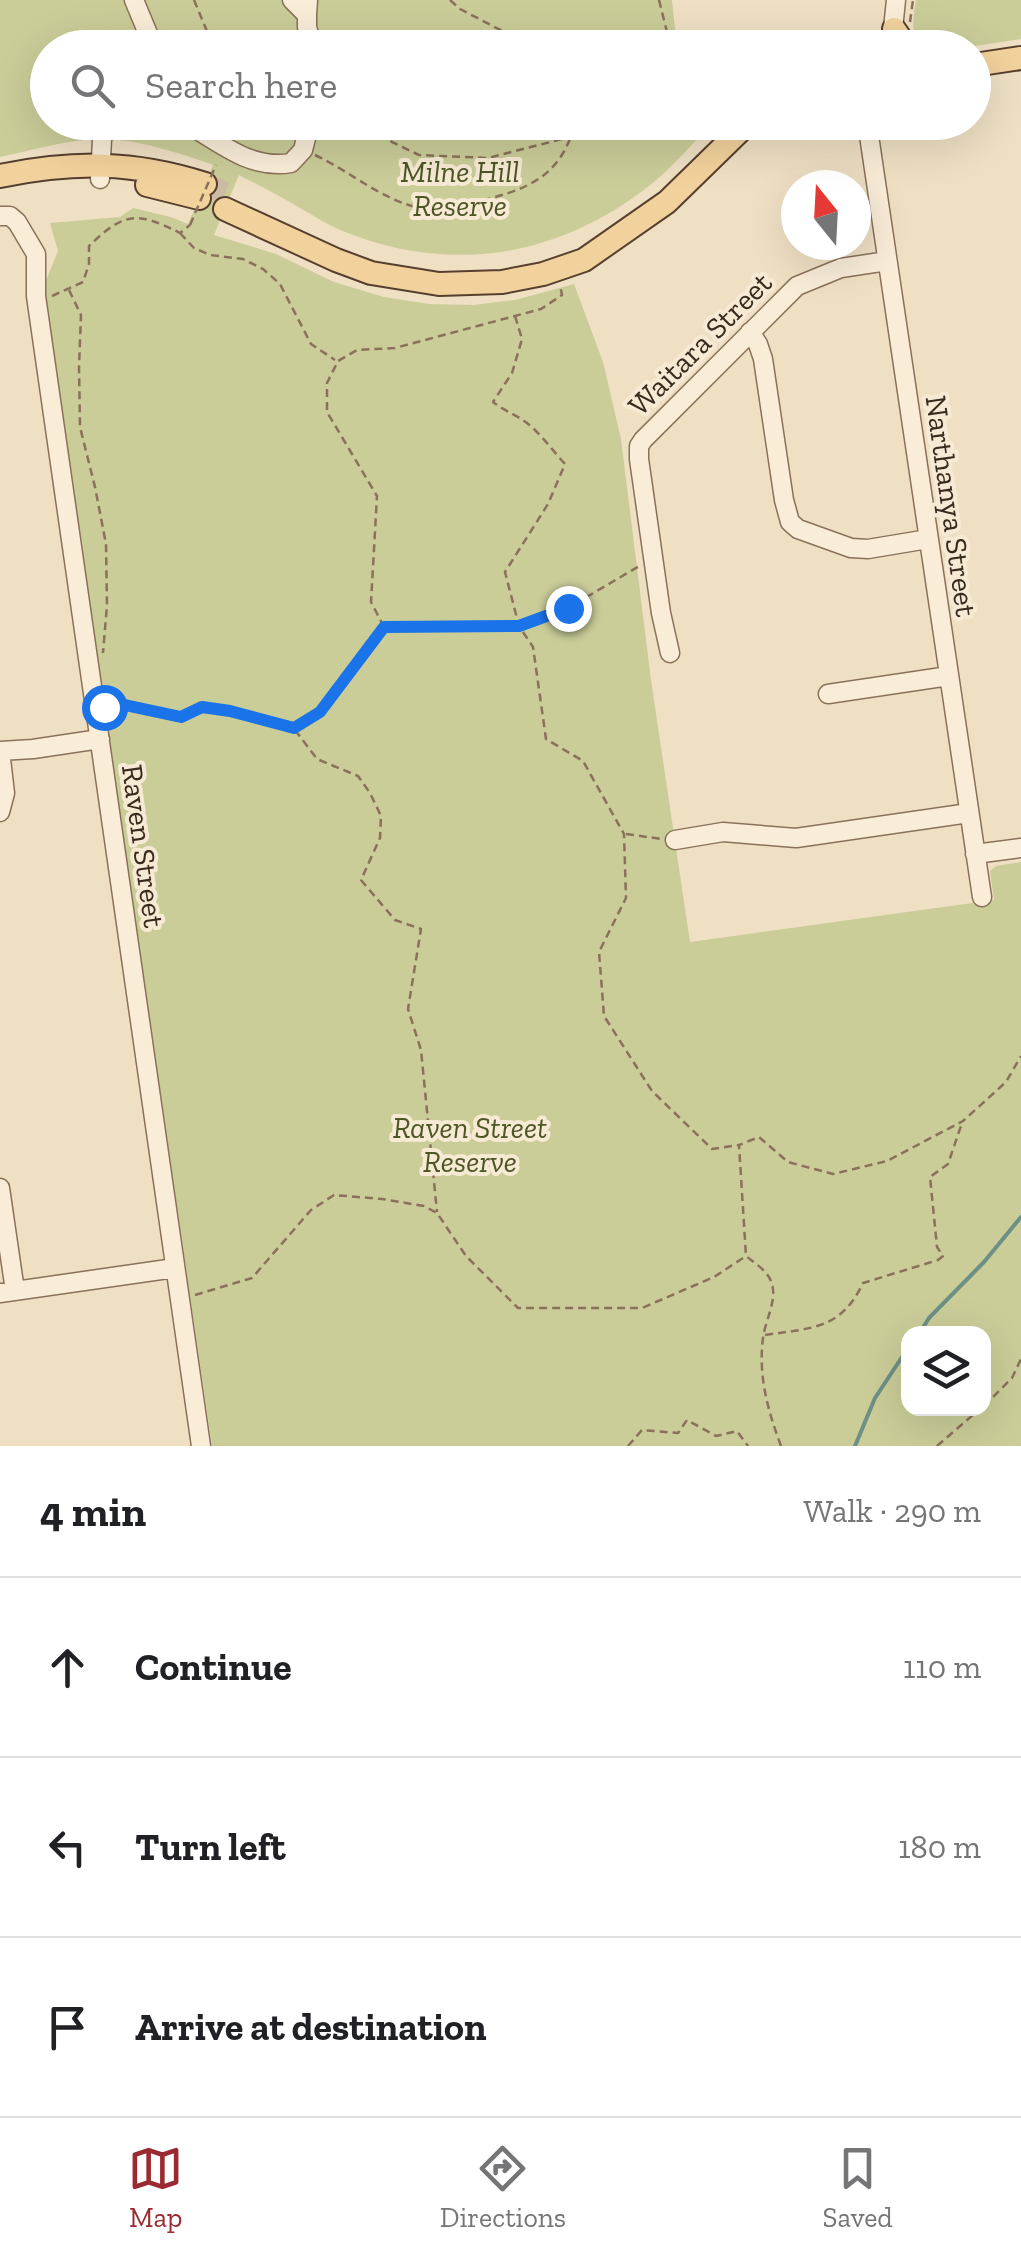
<!DOCTYPE html>
<meta charset="utf-8">
<style>
:root{--surface:#fff;--page:#f2f2f2;--text:#202124;--muted:#757577;--line:#e0e0e0;--accent:#992a31}
body{margin:0;font-family:"Zilla Slab",serif;background:var(--page);color:var(--text)}
.controls{position:absolute;right:30px;bottom:30px;display:grid;overflow:hidden;border-radius:20px;box-shadow:0 10px 40px #0002}
.controls button{width:90px;height:90px;display:grid;place-items:center;padding:0;border:0;border-bottom:2px solid var(--line);background:var(--surface);color:var(--text);font:50px sans-serif}
.compass{position:absolute;left:781px;top:170px;width:90px;height:90px;border-radius:50%;background:var(--surface);box-shadow:0 10px 40px #0002;rotate:342deg}
.stop{position:absolute;width:30px;height:30px;margin:-22px;border:8px solid #1a73e8;border-radius:50%;background:#fff}
.stop.end{background:#1a73e8;border-color:#fff;box-shadow:0 2px 10px #0008}
.list{margin:0;padding:0;list-style:none}
h2{display:flex;justify-content:space-between;align-items:center;height:130px;margin:0;padding:0 40px;font-size:42px}
h2 small{font-size:32px;font-weight:400;color:var(--muted)}
.list li{display:grid;grid-template-columns:65px 1fr auto;gap:30px;align-items:center;box-sizing:border-box;height:180px;padding:0 40px;border-top:2px solid var(--line)}
.list b{display:block;font-size:38px;white-space:nowrap}
.list em{font-size:32px;font-style:normal;color:var(--muted)}
.icon{flex:none;width:55px;height:55px;fill:none;stroke:currentColor;stroke-width:2;stroke-linecap:round;stroke-linejoin:round}
.map{position:relative;flex:none;width:1021px;height:1446px;overflow:hidden}
.search{position:absolute;background:var(--surface);box-shadow:0 10px 40px #0002;left:30px;right:30px;top:30px;height:110px;display:flex;align-items:center;gap:25px;box-sizing:border-box;padding:0 35px;border-radius:55px;color:var(--muted);font-size:38px}
.sheet{height:670px;background:var(--surface)}
nav{display:flex;justify-content:space-around;align-items:center;box-sizing:border-box;height:140px;border-top:2px solid var(--line);background:var(--surface);font-size:28px;color:var(--muted)}
nav a{display:grid;justify-items:center;gap:5px}
nav .on{color:var(--accent)}
.map>svg:first-child{display:block}
</style>
<div class="map">
<svg width="1021" height="1446" viewBox="0 0 1021 1446">
<rect width="100%" height="100%" fill="#efe0c4"/>
<!-- green -->
<path fill="#cacd98" fill-rule="evenodd" d="M0 0H672L677 47 48 48V122H705L709 127C690 146 671 169 649 186 557 258 449 275 340 230 326 224 313 215 300 208 280 196 260 186 239 175L214 235 276 254 334 282 384 297 429 304 474 305 515 300 574 284 603 362 621 439 651 680 690 942 994 900 990 871 996 866 1021 862V1446H212L43 288 58 251 50 223 120 217 133 208 171 217 188 224 213 165C179 153 135 138 99 139 66 140 33 150 0 157ZM908 1334H984V1408H908Z
M916 0H1021V39L968 47H922C910 34 913 17 916 0Z"/>
<g fill="none" stroke-linecap="round" stroke-linejoin="round">
<!-- stream -->
<path stroke="#6d9086" stroke-width="4" d="M919 1334 929 1318 984 1262 1021 1217
M855 1446 875 1398 908 1348"/>
<!-- major-tunnel -->
<path stroke="#cbbca3" stroke-width="22" stroke-dasharray="22 11" stroke-linecap="butt" d="M205 184 230 195"/>
<defs>
<path id="minor" d="M134 0 154 48
M292 0 307 15 308 0
M307 15V27L313 48
M891 48 896 0
M184 122C220 142 249 170 291 163L303 150 310 122
M867 122 982 897
M100 179 102 139 109 122
M0 216H10L17 222 36 254V296L201 1446
M750 332 758 344 763 359 784 500 790 522 798 529 851 548 868 549 928 539
M670 653 661 613 639 459V446L643 440 797 286 841 268 887 261
M828 694 949 676
M0 751 33 749 100 739
M0 751 5 793 0 812
M675 840 723 832 796 838 969 813
M975 854 1021 848
M0 1188 15 1291
M0 1293 175 1268"/>
<path id="major" d="M894 29 907 48
M974 65 1021 58
M0 176C74 161 133 161 205 184
M147 185 199 198
M225 209 336 260 371 273 439 284 502 282 543 274 584 260 667 202 749 122"/>
</defs>
<!-- minor casing -->
<use href="#minor" stroke="#8a715a" stroke-width="21"/>
<!-- major casing -->
<use href="#major" stroke="#573f2f" stroke-width="26"/>
<!-- path -->
<path stroke="#8a715a" stroke-width="2.5" stroke-dasharray="8 5" stroke-linecap="butt" d="M194 0 214 48
M450 0 460 9 535 48
M659 0 671 48
M910 22 913 0
M373 122 388 140 419 155 488 158 570 137 651 122
M315 155C358 175 395 213 446 210 504 193 559 192 575 122
M180 233 194 248 210 255 243 259 263 269 280 284 311 344 335 360
M69 290 81 315 79 367 80 427 95 487 106 544 107 605 103 653
M52 296 83 282 89 264V246C124 212 137 211 180 233L190 225
M515 316 522 339 512 373 493 402C504 411 515 414 527 423 541 434 553 451 565 464L548 504 505 572 519 626 533 647 546 739 583 761 624 834 626 898 599 952 604 1016 652 1091 712 1149 739 1145
M384 627 371 602 377 496 327 412V383L338 361 357 350 395 348 541 309 562 295 560 285
M112 706 120 705 181 717 202 707 230 711 294 728 319 712 384 627 519 626 568 608 641 565
M295 730 317 759 358 776 370 793 381 816 380 838 361 880 395 920 421 929 408 1009 421 1050 437 1212
M626 834 662 839
M195 1295 252 1278 311 1210 334 1195 382 1199 424 1206 437 1213 466 1256 518 1308H642L714 1277 746 1256
M765 1335C811 1328 841 1330 863 1283L938 1260 943 1256 937 1247 930 1177 948 1164 962 1123
M984 1406 1012 1378 1021 1359
M628 1446 642 1430 678 1433 687 1420 716 1436 737 1431 748 1446
M781 1446C768 1411 758 1376 763 1338 765 1321 777 1301 772 1284 769 1272 756 1264 746 1256L739 1145 759 1137 788 1162 833 1174 887 1161 963 1121 1006 1082 1021 1056
M937 1446 981 1408"/>
<!-- minor -->
<use href="#minor" stroke="#f9edd8" stroke-width="18"/>
<!-- major -->
<use href="#major" stroke="#f2d29c" stroke-width="22"/>
<!-- path-bridge -->
<path stroke="#8a715a" stroke-width="2.5" stroke-dasharray="8 5" stroke-linecap="butt" d="M190 225 216 165"/>
</g>
<g fill="none" stroke-linecap="round" stroke-linejoin="round">
<!-- route -->
<path stroke="#1a73e8" stroke-width="12" d="M104 707 120 704 181 717 202 707 230 711 294 728 320 712 384 627 519 626 568 608"/>
</g>
<g text-anchor="middle" stroke-width="8" stroke-linejoin="round" paint-order="stroke">
<!-- park labels -->
<g font-size="30" font-style="italic" fill="#4d5625" stroke="#f6ead4">
<text x="460" y="182">Milne Hill<tspan x="460" dy="34">Reserve</tspan></text>
<text x="470" y="1138">Raven Street<tspan x="470" dy="34">Reserve</tspan></text>
</g>
<!-- street labels -->
<g font-size="30" fill="#3a2a1e" stroke="#f6ead4">
<text transform="translate(700 344) rotate(-45)" y="10">Waitara Street</text>
<text transform="translate(951 506) rotate(82)" y="10">Narthanya Street</text>
<text transform="translate(143 846) rotate(82)" y="10">Raven Street</text>
</g>
</g>
</svg>
<div class="controls">
<button><svg class="icon" aria-label="layers" viewBox="0 0 24 24"><path d="M12 4l9 5-9 5-9-5zM3 14l9 5 9-5"/></svg></button>
</div>
<svg class="compass" viewBox="-18 -18 36 36"><path d="M0-13l5 13h-10z" fill="#e53935"/><path d="M0 13l5-13h-10z" fill="#757577"/></svg>
<div class="stop" style="left:104px;top:707px"></div>
<div class="stop end" style="left:568px;top:608px"></div>
<div class="search"><svg class="icon" aria-label="search" viewBox="0 0 24 24"><circle cx="10" cy="10" r="6"/><path d="M15 15l6 6"/></svg>Search here</div>
</div>
<section class="sheet">
<h2>4 min<small>Walk · 290 m</small></h2>
<ul class="list">
<li><svg class="icon" aria-label="ahead" viewBox="0 0 24 24"><path d="M12 20V5M6 11l6-6 6 6"/></svg><div><b>Continue</b></div><em>110 m</em></li>
<li><svg class="icon" aria-label="left" viewBox="0 0 24 24"><path d="M17 20v-9H6M10 6l-5 5 5 5"/></svg><div><b>Turn left</b></div><em>180 m</em></li>
<li><svg class="icon" aria-label="arrive" viewBox="0 0 24 24"><path d="M6 21V4h12l-3 4 3 4H6"/></svg><div><b>Arrive at destination</b></div></li>
</ul>
</section>
<nav>
<a class="on"><svg class="icon" aria-label="map" viewBox="0 0 24 24"><path d="M3 6l6-2 6 2 6-2v14l-6 2-6-2-6 2zM9 4v14M15 6v14"/></svg>Map</a>
<a><svg class="icon" aria-label="directions" viewBox="0 0 24 24"><path d="M12 3l9 9-9 9-9-9zM9 14v-3h6M13 9l2 2-2 2"/></svg>Directions</a>
<a><svg class="icon" aria-label="saved" viewBox="0 0 24 24"><path d="M7 4h10v16l-5-4-5 4z"/></svg>Saved</a>
</nav>
